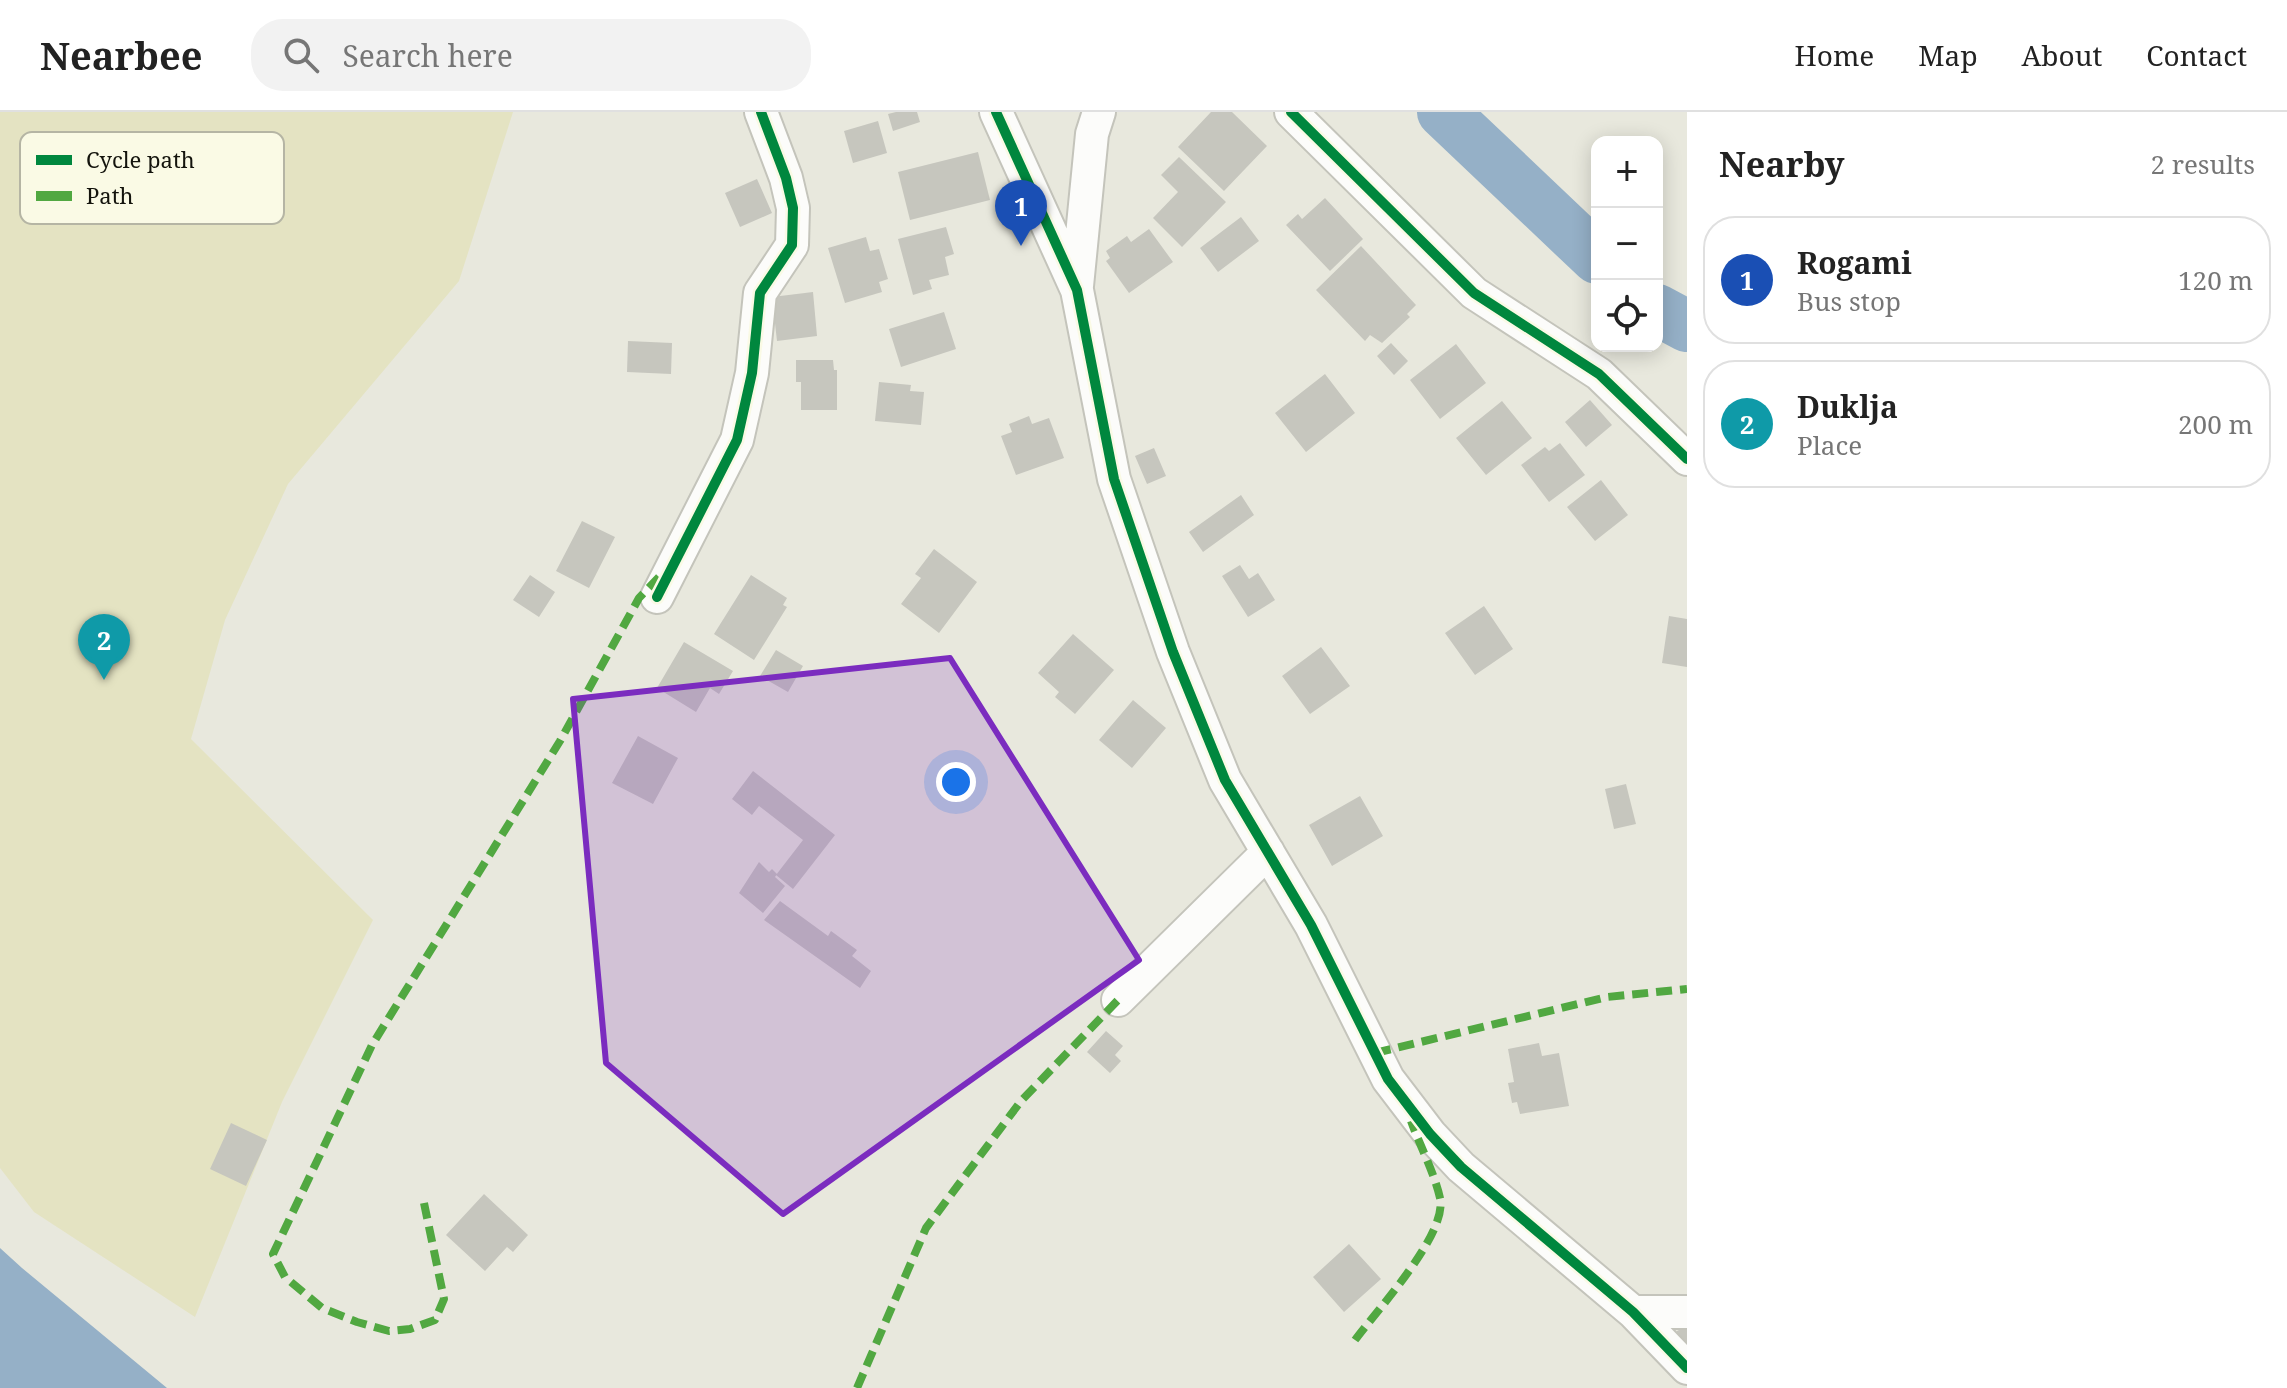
<!DOCTYPE html>
<meta charset="utf-8">
<style>
:root{--surface:#fff;--page:#f2f2f2;--text:#222;--muted:#767676;--line:#e0e0e0;--accent:#5e5e56}
body{margin:0;font-family:"Noto Serif",serif;background:var(--page);color:var(--text)}
.controls{position:absolute;right:24px;top:24px;display:grid;overflow:hidden;border-radius:16px;box-shadow:0 4px 20px #0003}
.controls button{width:72px;height:72px;display:grid;place-items:center;padding:0;border:0;border-bottom:2px solid var(--line);background:var(--surface);color:var(--text);font:40px sans-serif}
.you{position:absolute;left:956px;top:670px;width:28px;height:28px;margin:-20px;border:6px solid #fff;border-radius:50%;background:#1a73e8;box-shadow:0 0 0 12px #1a73e833}
.badge{display:grid;place-items:center;width:52px;height:52px;border-radius:50%;background:var(--accent);color:#fff;font-size:26px;font-weight:700}
.pin{position:absolute;translate:-50% -66px;filter:drop-shadow(0 2px 4px #0008)}
.pin::after{content:'';position:absolute;top:42px;width:28px;height:24px;background:inherit;clip-path:polygon(0 0,100% 0,50% 100%)}
.list{margin:0;padding:0;list-style:none}
h2{display:flex;justify-content:space-between;align-items:center;height:104px;margin:0;padding:0 32px;font-size:34px}
h2 small{font-size:26px;font-weight:400;color:var(--muted)}
.list li{display:grid;grid-template-columns:52px 1fr auto;gap:24px;align-items:center;box-sizing:border-box;height:128px;margin:0 16px 16px;padding:0 16px;border:2px solid var(--line);border-radius:32px}
.list b{display:block;font-size:30px;white-space:nowrap}
.list p{margin:0;font-size:26px;white-space:nowrap;color:var(--muted)}
.list em{font-size:26px;font-style:normal;color:var(--muted)}
.icon{flex:none;width:44px;height:44px;fill:none;stroke:currentColor;stroke-width:2;stroke-linecap:round;stroke-linejoin:round}
.map{position:relative;flex:none;width:1687px;height:1276px;overflow:hidden}
header{display:flex;align-items:center;gap:48px;box-sizing:border-box;height:112px;padding:0 40px;background:var(--surface);border-bottom:2px solid var(--line)}
header strong{font-size:38px}
nav{display:flex;gap:44px;margin-inline-start:auto;font-size:28px}
.search{width:560px;height:72px;background:var(--page);display:flex;align-items:center;gap:20px;box-sizing:border-box;padding:0 28px;border-radius:32px;color:var(--muted);font-size:30px}
main{display:flex}
aside{flex:1;background:var(--surface)}
.map>svg:first-child{display:block}
</style>
<header>
<strong>Nearbee</strong>
<div class="search"><svg class="icon" aria-label="search" viewBox="0 0 24 24"><circle cx="10" cy="10" r="6"/><path d="M15 15l6 6"/></svg>Search here</div>
<nav><a>Home</a><a>Map</a><a>About</a><a>Contact</a></nav>
</header>
<main>
<div class="map">
<svg width="1687" height="1276" viewBox="0 0 1687 1276">
<rect width="100%" height="100%" fill="#e8e8dd"/>
<!-- green -->
<path fill="#e4e3c2" d="M0 0H513L459 169 288 372 225 508 191 627 373 808 282 990 195 1205 34 1100 0 1056Z"/>
<!-- water -->
<path fill="#95b0c7" d="M0 1136 22 1156 167 1276H0Z"/>
<g fill="none" stroke-linecap="round" stroke-linejoin="round">
<!-- river -->
<path stroke="#95b0c7" stroke-width="52" d="M1443 0 1597 146
M1657 198 1687 214"/>
</g>
<!-- building -->
<path fill="#c6c6be" d="M896 0H917L920 10 893 19 888 2Z
M1211 0H1232L1267 34 1224 79 1178 35Z
M878 9 887 41 853 51 844 19Z
M978 40 990 88 910 108 898 60Z
M1179 45 1226 90 1182 135 1153 106 1178 80 1161 63Z
M757 67 772 101 740 115 725 81Z
M1325 86 1363 127 1330 159 1286 113 1298 102 1302 107Z
M1241 105 1259 129 1218 160 1200 136Z
M946 115 954 142 945 145 949 163 929 168 932 177 913 183 898 127Z
M1149 117 1173 150 1129 181 1106 149 1110 146 1106 139 1127 124 1131 130Z
M866 125 870 139 879 137 888 167 879 170 882 180 845 191 828 136Z
M1361 134 1416 193 1407 202 1410 205 1382 231 1370 223 1365 229 1316 178Z
M813 180 817 224 777 229 772 185Z
M944 200 956 237 901 255 889 217Z
M628 229 672 231 671 262 627 260Z
M1391 231 1408 249 1394 263 1377 244Z
M1456 232 1486 271 1440 307 1410 268Z
M796 248H833L834 258H837V298H801V270H796Z
M1325 262 1355 301 1306 340 1275 301Z
M879 270 911 273 910 279 924 280 921 313 875 309Z
M1590 288 1612 313 1586 335 1565 310Z
M1502 289 1532 326 1486 363 1456 326Z
M1029 304 1032 312 1049 306 1064 346 1016 363 1001 324 1012 320 1009 312Z
M1560 331 1585 363 1549 390 1521 353 1545 335 1549 339Z
M1154 336 1166 364 1147 372 1135 344Z
M1601 368 1628 403 1595 429 1567 395Z
M1241 383 1254 403 1203 440 1189 420Z
M582 409 615 425 589 476 556 459Z
M934 437 977 470 939 521 901 492 921 466 915 462Z
M1240 453 1249 467 1258 461 1275 488 1248 505 1222 464Z
M530 463 555 480 539 505 513 488Z
M751 463 787 486 783 493 787 495 754 548 714 522Z
M1484 494 1513 537 1475 563 1445 521Z
M1669 504 1687 507V555L1662 551Z
M1073 522 1114 558 1075 602 1055 585 1059 580 1038 561Z
M684 530 733 559 719 582 710 576 696 600 657 576Z
M1321 535 1350 574 1310 602 1282 564Z
M776 538 803 554 788 580 760 564Z
M1133 588 1166 616 1132 656 1099 628Z
M638 624 678 646 653 692 612 671Z
M753 659 835 723 793 777 776 763 803 728 759 694 752 703 732 687Z
M1626 672 1636 712 1614 717 1605 677Z
M1360 684 1383 724 1332 754 1309 713Z
M759 750 769 760 772 757 777 762 775 765 785 774 763 801 739 781Z
M780 789 828 824 831 819 857 838 852 844 871 859 860 876 764 808Z
M1106 919 1123 934 1115 943 1121 949 1110 961 1087 940Z
M1539 931 1542 944 1559 941 1569 994 1520 1002 1517 990 1512 991 1508 971 1514 970 1508 937Z
M231 1011 267 1028 246 1074 210 1057Z
M484 1082 528 1123 513 1140 507 1135 485 1159 446 1123Z
M1349 1132 1381 1167 1344 1200 1313 1165Z
M1687 1214V1240L1675 1229 1677 1219Z"/>
<g fill="none" stroke-linecap="round" stroke-linejoin="round">
<defs>
<path id="minor" d="M996 0 1077 178 1114 367 1173 540 1225 668 1311 813 1388 967 1430 1022 1461 1055 1633 1200 1687 1256
M1291 0 1474 181 1599 262 1687 347
M1077 174 1092 22 1099 0
M657 485 737 328 752 261 760 181 792 133 793 96 786 66 761 0
M1118 888 1268 740
M1633 1200H1687"/>
</defs>
<!-- minor casing -->
<use href="#minor" stroke="#c4c4bb" stroke-width="36"/>
<!-- minor -->
<use href="#minor" stroke="#fcfcfa" stroke-width="32"/>
<!-- quiet -->
<path stroke="#51a841" stroke-width="8" stroke-dasharray="16 8" stroke-linecap="butt" d="M1375 941 1607 885 1687 877
M424 1091 444 1187 435 1208 410 1217 389 1219 357 1210 322 1196 285 1165 273 1142 372 933 560 629 639 486 659 465
M1355 1228C1377 1198 1448 1122 1440 1086 1434 1060 1420 1034 1411 1009
M857 1276 926 1116 1021 989 1118 888"/>
<defs>
<path id="cycleway" d="M996 0 1077 178 1114 367 1173 540 1225 668 1311 813 1388 967 1430 1022 1461 1055 1633 1200 1687 1256
M1291 0 1474 181 1599 262 1687 347
M657 485 737 328 752 261 760 181 792 133 793 96 786 66 761 0"/>
</defs>
<!-- cycleway casing -->
<use href="#cycleway" stroke="#fafae5" stroke-width="15"/>
<!-- cycleway -->
<use href="#cycleway" stroke="#00873e" stroke-width="10"/>
</g>
<!-- marked area -->
<path fill="#7b2cbf" fill-opacity="0.2" stroke="#7b2cbf" stroke-width="6" stroke-linejoin="round" d="M950 546 1139 848 783 1102 606 951 573 587Z"/>
<!-- legend -->
<rect x="20" y="20" width="264" height="92" rx="12" fill="#fafae5" stroke="#b5b5a4" stroke-width="2"/>
<rect x="36" y="43" width="36" height="10" fill="#00873e"/>
<rect x="36" y="79" width="36" height="10" fill="#51a841"/>
<g font-size="22" fill="#14140d">
<text x="86" y="56">Cycle path</text>
<text x="86" y="92">Path</text>
</g>
</svg>
<div class="controls">
<button>+</button>
<button>−</button>
<button><svg class="icon" aria-label="locate" viewBox="0 0 24 24"><circle cx="12" cy="12" r="6"/><path d="M12 2v4M12 18v4M2 12h4M18 12h4"/></svg></button>
</div>
<div class="you"></div>
<div class="pin badge" style="left:1021px;top:134px;background:#1a4fb4">1</div>
<div class="pin badge" style="left:104px;top:568px;background:#0f9aa8">2</div>
</div>
<aside>
<h2>Nearby<small>2 results</small></h2>
<ul class="list">
<li><span class="badge" style="background:#1a4fb4">1</span><div><b>Rogami</b><p>Bus stop</p></div><em>120 m</em></li>
<li><span class="badge" style="background:#0f9aa8">2</span><div><b>Duklja</b><p>Place</p></div><em>200 m</em></li>
</ul>
</aside>
</main>
